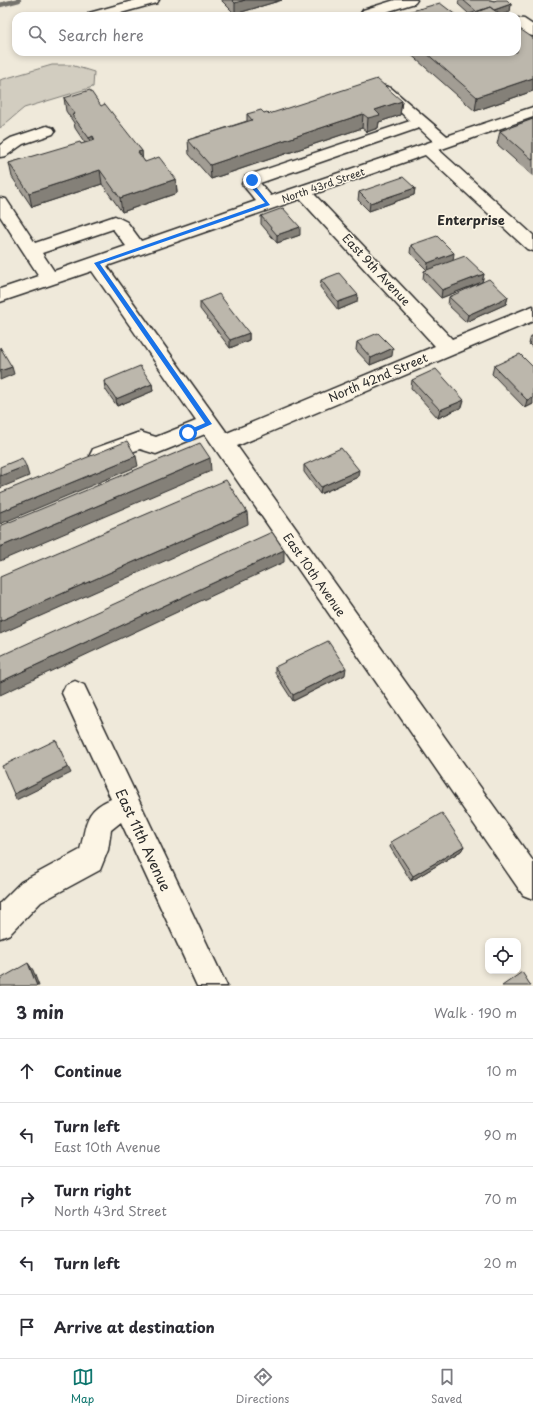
<!DOCTYPE html>
<meta charset="utf-8">
<style>
:root{--surface:#fff;--page:#f7f7f7;--text:#2b2b33;--muted:#7c7c81;--line:#e1e1e2;--accent:#0f766e}
body{margin:0;font-family:"Playpen Sans",sans-serif;background:var(--page);color:var(--text)}
.controls{position:absolute;right:12px;bottom:12px;display:grid;overflow:hidden;border-radius:8px;box-shadow:0 2px 6px #0003}
.controls button{width:36px;height:36px;display:grid;place-items:center;padding:0;border:0;border-bottom:1px solid var(--line);background:var(--surface);color:var(--text);font:20px sans-serif}
.stop{position:absolute;width:12px;height:12px;margin:-9px;border:3px solid #1a73e8;border-radius:50%;background:#fff}
.stop.end{background:#1a73e8;border-color:#fff;box-shadow:0 1px 4px #0008}
.list{margin:0;padding:0;list-style:none}
h2{display:flex;justify-content:space-between;align-items:center;height:52px;margin:0;padding:0 16px;font-size:17px}
h2 small{font-size:13px;font-weight:400;color:var(--muted)}
.list li{display:grid;grid-template-columns:26px 1fr auto;gap:12px;align-items:center;box-sizing:border-box;height:64px;padding:0 16px;border-top:1px solid var(--line)}
.list b{display:block;font-size:15px;white-space:nowrap}
.list p{margin:0;font-size:13px;white-space:nowrap;color:var(--muted)}
.list em{font-size:13px;font-style:normal;color:var(--muted)}
.icon{flex:none;width:22px;height:22px;fill:none;stroke:currentColor;stroke-width:2;stroke-linecap:round;stroke-linejoin:round}
.map{position:relative;flex:none;width:533px;height:986px;overflow:hidden}
.search{position:absolute;background:var(--surface);box-shadow:0 2px 6px #0003;left:12px;right:12px;top:12px;height:44px;display:flex;align-items:center;gap:10px;box-sizing:border-box;padding:0 14px;border-radius:12px;color:var(--muted);font-size:15px}
.sheet{height:372px;background:var(--surface)}
nav{display:flex;justify-content:space-around;align-items:center;box-sizing:border-box;height:56px;border-top:1px solid var(--line);background:var(--surface);font-size:11px;color:var(--muted)}
nav a{display:grid;justify-items:center;gap:2px}
nav .on{color:var(--accent)}
.map>svg:first-child{display:block}
</style>
<div class="map">
<svg width="533" height="986" viewBox="0 0 533 986">
<rect width="100%" height="100%" fill="#efe9da"/>
<filter id="ink" filterUnits="userSpaceOnUse"><feTurbulence type="fractalNoise" baseFrequency=".025" numOctaves="2"/><feDisplacementMap in="SourceGraphic" scale="8" xChannelSelector="R" yChannelSelector="G"/><feConvolveMatrix kernelMatrix="1 2 1 2 8 2 1 2 1" color-interpolation-filters="sRGB"/></filter>
<g filter="url(#ink)">
<!-- green -->
<path fill="#d2cdc0" stroke="#7e7c76" d="M52 65H71L94 72 93 87 24 108 0 128V80Z"/>
<g fill="none" stroke-linecap="round" stroke-linejoin="round">
<!-- stream -->
<path stroke="#75736d" stroke-width="4.5" d="M0 5 19 0"/>
<defs>
<path id="minor" d="M136 0H159L157 3 110 16H87L89 13Z
M395 0H417L415 3 373 16H363L361 13 363 10Z
M517 18 524 19 533 25V36L528 35 517 27Z
M378 84 391 88 447 136 533 107V117L439 150 533 235V251L527 249 425 155 314 194 452 339 533 306V321L237 446 533 861V899L523 895 205 434 156 454 140 449 101 463 93 461 90 455 93 449 140 432 156 437 196 421 92 271 0 302V289L39 276 0 216V198L6 199 35 243 115 216 127 222 141 241 256 201 242 184 246 176 410 121 381 94 373 92 370 89 373 86ZM419 128 433 141 271 196 260 183ZM300 199 435 346 227 433 107 266ZM113 229 126 246 54 271 42 253Z
M47 126 53 128 55 131 53 134 23 144 6 156 0 157V145L11 138Z
M75 681 84 685 227 986H197L121 822 111 830 108 850 100 870 41 902 10 934 0 938V903L21 882 80 850C87 825 83 811 111 799L62 693 66 685Z"/>
</defs>
<!-- minor casing -->
<use href="#minor" stroke="#2b2b2b" stroke-width="3"/>
<!-- minor -->
<use href="#minor" fill="#fcf5e5" fill-rule="evenodd"/>
</g>
<!-- wall -->
<path fill="#a29d94" stroke="#2b2b2b" d="M222 0H282L235 14 222 1Z
M459 0H490L511 4 510 12 501 15 469 14 458 4Z
M533 38V91L475 111 408 52H517Z
M64 98 101 106 142 151V158L145 162 176 179 177 193 122 212 102 184 32 207 12 177 9 163 85 143 75 128 74 123 66 111Z
M402 101 400 115 379 122 378 128 367 132 362 128 211 179 189 154 188 140 247 121V114L264 113 269 114Z
M533 119V176L497 144 500 131Z
M415 188 414 195 369 211 358 200 359 192Z
M261 216 300 235 277 243 261 224Z
M411 245 453 261 484 274 482 282 441 298 423 279 424 271 427 270 410 253Z
M321 280 357 302 338 310 320 287Z
M449 297H508L506 304 466 322 448 305Z
M200 302 249 333V340L230 348 200 309Z
M531 336H533V348L529 344Z
M357 342 392 356 370 365 356 350Z
M494 366 533 404 525 408 492 374Z
M412 380 462 407 438 418 411 388Z
M104 381 152 384 153 391 117 406 105 389Z
M304 465 358 477 320 494 304 472Z
M275 667 345 675 293 701 275 673Z
M391 842 464 846 461 851 411 881 390 847Z"/>
<!-- shaded-wall -->
<path fill="#848078" stroke="#2b2b2b" d="M245 0H282L235 14V3Z
M511 4 510 12 498 16 481 15Z
M533 78V91L475 111 477 97Z
M402 101 400 115 379 122 378 128 367 132 368 118 375 110Z
M363 114 362 128 211 179 210 165Z
M93 136 95 150 91 151 89 138Z
M142 151 143 164 138 152Z
M100 170 102 184 32 207 29 193Z
M176 179 177 193 122 212 120 198Z
M415 188 414 195 369 211 370 203Z
M300 227V235L277 243V235Z
M454 253 453 261 427 271 428 263Z
M484 274 482 282 441 298 442 290Z
M358 295 357 302 338 310V302Z
M508 297 506 304 466 322 468 315Z
M249 333V340L230 348V340Z
M393 348 392 356 370 365 371 358Z
M12 367 14 374 0 380V371Z
M152 384 153 391 117 406 116 399Z
M533 398V404L525 408 527 400Z
M464 400 462 407 438 418 440 410Z
M136 456 138 466 0 524V512Z
M210 458 211 471 0 561V547Z
M26 466 29 476 0 488V476Z
M359 470 358 477 320 494 321 487Z
M247 512 248 524 0 634V621Z
M284 550V562L0 695V682Z
M346 668 345 675 293 701V695Z
M68 767 71 773 16 800 14 794Z
M464 846 461 851 411 881 413 876Z
M28 963 33 970 39 986H37Z"/>
<!-- building -->
<path fill="#bcb7ac" stroke="#2b2b2b" d="M232 0H245L235 3Z
M463 0H490L494 1 497 0H507L511 4 494 10 490 7 477 12Z
M440 3 457 16H394Z
M490 7 502 16H463Z
M517 27 533 38V78L477 97 425 52H517Z
M377 79 402 101 375 110 380 115 368 118 363 114 210 165 188 140 252 120 247 114 261 110 264 113 267 112 269 114Z
M90 90 101 106 105 104 142 151 138 152 145 162 159 157 176 179 120 198 100 170 29 193 9 163 80 142 81 144 95 140 93 136 89 138 72 115 75 114 64 98Z
M533 119V160L500 131Z
M403 177 415 188 370 203 359 192Z
M283 208 300 227 277 235 261 216Z
M437 236 454 253 428 263 411 245Z
M465 256 484 274 442 290 424 271Z
M339 273 358 295 338 302 321 280Z
M489 279 508 297 468 315 449 297Z
M219 294 249 333 230 340 200 302Z
M378 333 393 348 371 358 357 342Z
M0 347 12 367 0 371Z
M520 354 533 367V398L527 400 494 366Z
M140 366 152 384 116 399 104 381Z
M436 369 464 400 440 410 412 380Z
M127 441 136 456 0 512V493Z
M200 443 210 458 0 547V526Z
M341 448 359 470 321 487 304 465Z
M22 458 26 466 0 476V467Z
M226 480 247 512 0 621V577Z
M272 532 284 550 0 682V656Z
M328 641 346 668 293 695 275 667Z
M56 740 68 767 14 794 2 766Z
M442 813 464 846 413 876 391 842Z
M28 963 37 986H0V979Z
M522 972 531 986H502Z"/>
</g>
<!-- route -->
<path fill="#1a73e8" d="M252 179 255 180 253 183 270 205 100 264 212 424 188 435H186V431L205 423 94 263 265 203 248 184Z"/>
<g text-anchor="middle" stroke-width="3" stroke-linejoin="round" paint-order="stroke">
<!-- far-street labels -->
<g font-size="10" fill="#2b2b2b" stroke="#fcf5e5">
<text transform="translate(323 185) rotate(-19)" y="4">North 43rd Street</text>
</g>
<!-- street labels -->
<g font-size="12" fill="#2b2b2b" stroke="#fcf5e5">
<text transform="translate(376 270) rotate(47)" y="4">East 9th Avenue</text>
<text transform="translate(378 378) rotate(-23)" y="4">North 42nd Street</text>
<text transform="translate(314 575) rotate(55)" y="4">East 10th Avenue</text>
</g>
<!-- neighbourhood labels -->
<g font-size="13" font-weight="bold" fill="#2b2b2b" stroke="#fcf5e5">
<text x="471" y="225">Enterprise</text>
</g>
<!-- near-street labels -->
<g font-size="14" fill="#2b2b2b" stroke="#fcf5e5">
<text transform="translate(143 840) rotate(65)" y="5">East 11th Avenue</text>
</g>
</g>
</svg>
<div class="controls">
<button><svg class="icon" aria-label="locate" viewBox="0 0 24 24"><circle cx="12" cy="12" r="6"/><path d="M12 2v4M12 18v4M2 12h4M18 12h4"/></svg></button>
</div>
<div class="stop" style="left:188px;top:433px"></div>
<div class="stop end" style="left:252px;top:180px"></div>
<div class="search"><svg class="icon" aria-label="search" viewBox="0 0 24 24"><circle cx="10" cy="10" r="6"/><path d="M15 15l6 6"/></svg>Search here</div>
</div>
<section class="sheet">
<h2>3 min<small>Walk · 190 m</small></h2>
<ul class="list">
<li><svg class="icon" aria-label="ahead" viewBox="0 0 24 24"><path d="M12 20V5M6 11l6-6 6 6"/></svg><div><b>Continue</b></div><em>10 m</em></li>
<li><svg class="icon" aria-label="left" viewBox="0 0 24 24"><path d="M17 20v-9H6M10 6l-5 5 5 5"/></svg><div><b>Turn left</b><p>East 10th Avenue</p></div><em>90 m</em></li>
<li><svg class="icon" aria-label="right" viewBox="0 0 24 24"><path d="M7 20v-9h11M14 6l5 5-5 5"/></svg><div><b>Turn right</b><p>North 43rd Street</p></div><em>70 m</em></li>
<li><svg class="icon" aria-label="left" viewBox="0 0 24 24"><path d="M17 20v-9H6M10 6l-5 5 5 5"/></svg><div><b>Turn left</b></div><em>20 m</em></li>
<li><svg class="icon" aria-label="arrive" viewBox="0 0 24 24"><path d="M6 21V4h12l-3 4 3 4H6"/></svg><div><b>Arrive at destination</b></div></li>
</ul>
</section>
<nav>
<a class="on"><svg class="icon" aria-label="map" viewBox="0 0 24 24"><path d="M3 6l6-2 6 2 6-2v14l-6 2-6-2-6 2zM9 4v14M15 6v14"/></svg>Map</a>
<a><svg class="icon" aria-label="directions" viewBox="0 0 24 24"><path d="M12 3l9 9-9 9-9-9zM9 14v-3h6M13 9l2 2-2 2"/></svg>Directions</a>
<a><svg class="icon" aria-label="saved" viewBox="0 0 24 24"><path d="M7 4h10v16l-5-4-5 4z"/></svg>Saved</a>
</nav>
